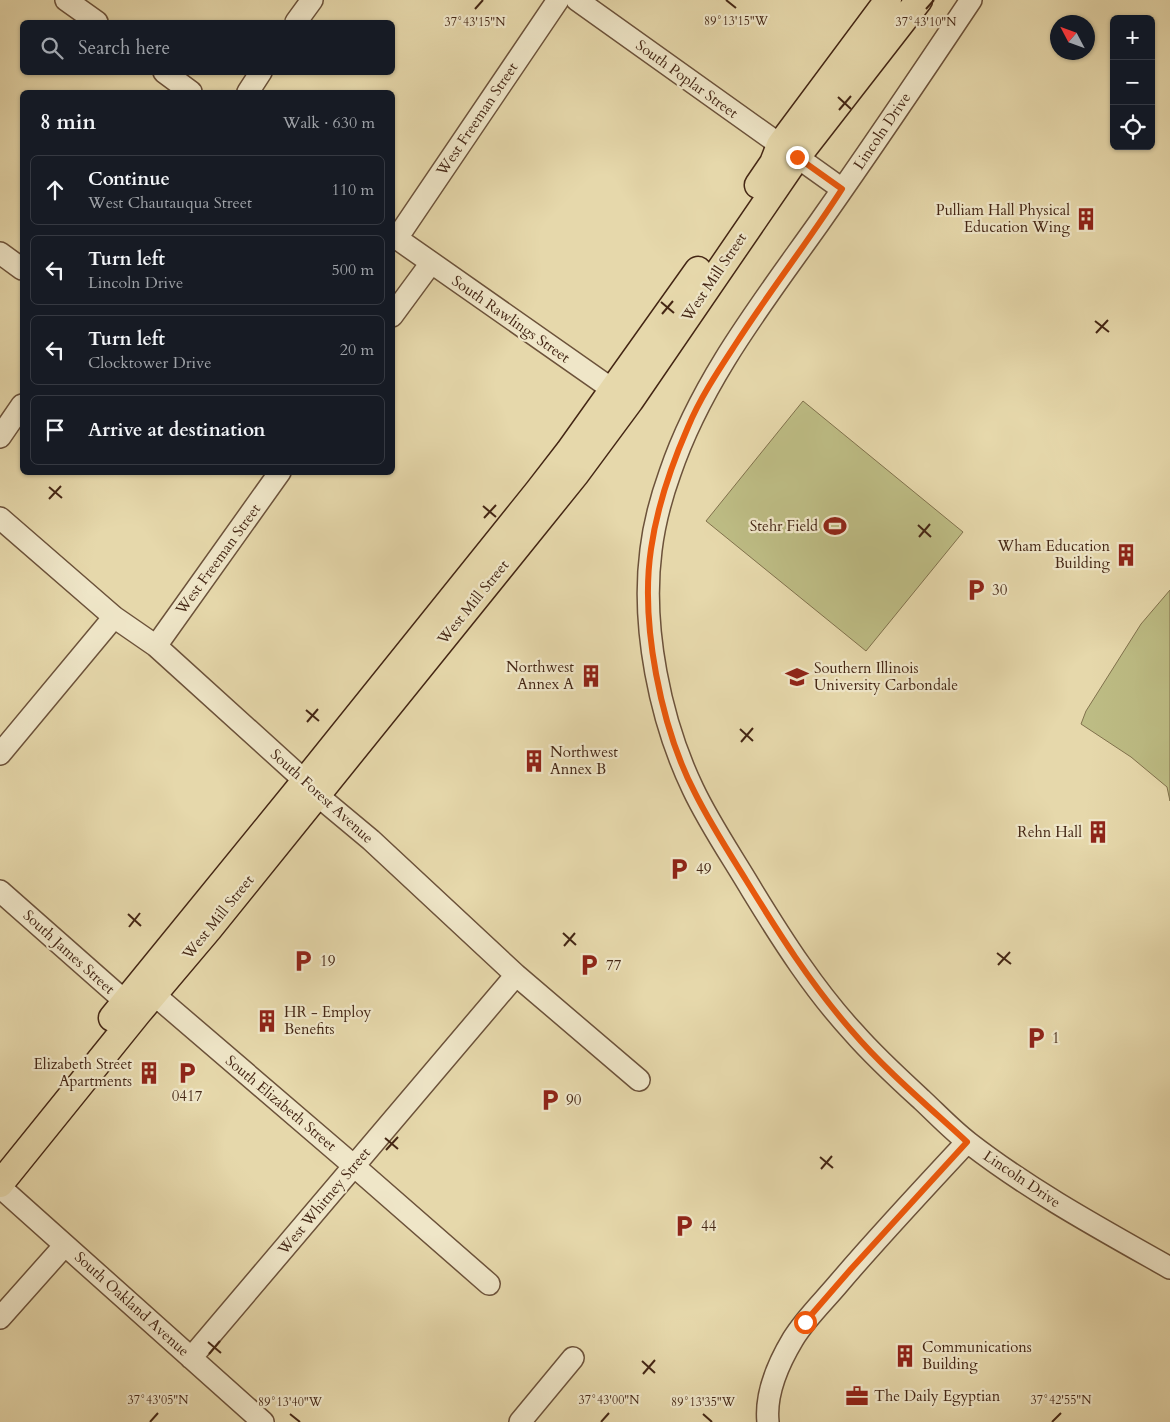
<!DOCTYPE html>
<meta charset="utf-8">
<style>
:root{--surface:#171b24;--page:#20242c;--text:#f1f3f6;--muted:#9ea1a6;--line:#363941}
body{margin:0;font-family:Cardo,serif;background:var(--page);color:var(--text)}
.controls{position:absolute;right:15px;top:15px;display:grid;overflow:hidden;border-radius:8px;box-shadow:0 1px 4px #0004}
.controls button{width:45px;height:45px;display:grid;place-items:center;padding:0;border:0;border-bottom:1px solid var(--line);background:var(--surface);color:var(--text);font:25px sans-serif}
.compass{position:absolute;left:1050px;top:15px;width:45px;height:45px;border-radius:50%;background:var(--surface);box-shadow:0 1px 4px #0004;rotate:311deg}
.stop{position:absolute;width:15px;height:15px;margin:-11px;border:4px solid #ea580c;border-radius:50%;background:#fff}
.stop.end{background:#ea580c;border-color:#fff;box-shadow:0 1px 5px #0008}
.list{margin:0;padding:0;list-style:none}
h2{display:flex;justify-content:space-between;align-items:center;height:65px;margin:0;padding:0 20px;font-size:21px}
h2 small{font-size:16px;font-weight:400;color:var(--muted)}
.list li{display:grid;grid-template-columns:32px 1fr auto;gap:15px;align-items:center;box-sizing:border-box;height:70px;margin:0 10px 10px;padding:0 10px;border:1px solid var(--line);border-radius:8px}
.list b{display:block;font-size:19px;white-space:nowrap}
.list p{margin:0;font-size:16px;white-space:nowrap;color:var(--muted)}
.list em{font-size:16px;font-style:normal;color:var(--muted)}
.icon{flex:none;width:28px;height:28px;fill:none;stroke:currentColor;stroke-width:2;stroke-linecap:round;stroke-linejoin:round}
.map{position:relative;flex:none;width:1170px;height:1422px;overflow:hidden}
.search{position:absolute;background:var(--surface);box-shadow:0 1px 4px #0004;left:20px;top:20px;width:375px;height:55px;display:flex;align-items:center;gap:12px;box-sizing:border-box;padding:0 18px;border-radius:8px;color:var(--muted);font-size:19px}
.panel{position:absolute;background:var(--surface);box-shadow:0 1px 4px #0004;left:20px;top:90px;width:375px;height:385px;border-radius:8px}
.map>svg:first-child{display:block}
</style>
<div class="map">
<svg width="1170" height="1422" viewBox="0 0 1170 1422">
<rect width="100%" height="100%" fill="#e6d8ab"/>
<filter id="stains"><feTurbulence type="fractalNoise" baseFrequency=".004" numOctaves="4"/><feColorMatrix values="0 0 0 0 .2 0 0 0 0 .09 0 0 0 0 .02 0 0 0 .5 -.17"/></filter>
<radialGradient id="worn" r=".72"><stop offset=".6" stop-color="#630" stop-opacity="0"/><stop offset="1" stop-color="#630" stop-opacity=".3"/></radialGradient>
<!-- green -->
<path fill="#bdbc84" stroke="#80714c" d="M803 401 963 532 866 651 706 521Z
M1170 590V801L1167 787 1131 757 1081 724 1086 711 1141 624Z"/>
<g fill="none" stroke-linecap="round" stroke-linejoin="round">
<defs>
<path id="minor" d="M66 0 97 22
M577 0 842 189
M971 0C921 75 871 149 819 223 763 302 701 381 670 473 661 498 654 525 651 550 641 627 660 720 693 789 710 825 733 858 753 892 783 941 815 991 854 1033 875 1057 898 1078 922 1100 937 1114 952 1130 969 1143 1031 1191 1101 1229 1170 1268
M296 22 312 0
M164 72 191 92
M248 92 261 72
M392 235 626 399
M397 238 558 0
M0 253 22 269
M392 316 431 263
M0 437 22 405
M0 518 114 617 156 646 305 781 317 795 371 840 516 975 639 1080
M156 646 280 472
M0 754 114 617
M0 891 136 1011
M143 985 354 1166 489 1284
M0 1187 263 1422
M0 1318 65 1245
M191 1358 516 975
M520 1422 573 1358
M768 1422C765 1393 778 1364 793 1339 805 1319 824 1301 839 1283 880 1235 924 1188 967 1142"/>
<path id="major" d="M758 185 773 163 780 145 888 0
M112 1018 305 781 538 491 569 451 698 270
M0 1184 138 1013 209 929 576 474 630 401 797 157 919 0"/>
</defs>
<!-- minor casing -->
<use href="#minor" stroke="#6c523a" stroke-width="24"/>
<!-- major casing -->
<use href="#major" stroke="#442614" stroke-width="29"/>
<!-- minor -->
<use href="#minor" stroke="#efe6c8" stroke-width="21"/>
<!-- major -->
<use href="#major" stroke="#e6d8ab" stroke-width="26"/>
</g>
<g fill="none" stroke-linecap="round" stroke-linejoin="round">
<!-- route -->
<path stroke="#ea580c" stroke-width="6" d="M797 157 842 189C808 242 769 292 735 345 718 371 700 398 688 427 671 466 657 507 651 549 640 623 661 728 695 793 710 823 728 851 746 880 778 932 810 983 851 1030 886 1071 928 1106 967 1142L851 1269 805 1322"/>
</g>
<!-- ticks -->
<path fill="none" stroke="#442614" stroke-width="2" d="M726 0 736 8M475 9 483 0M926 9 934 0M838 97 851 109M839 110 851 96M661 302 674 313M662 314 673 301M1095 321 1109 332M1096 333 1108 320M49 487 62 498M49 499 61 486M483 506 496 517M484 518 496 505M918 525 931 537M919 537 930 524M306 710 319 721M307 722 318 709M740 729 753 741M741 742 753 728M128 914 141 926M129 927 140 913M563 933 576 945M564 946 575 933M997 953 1011 964M998 965 1010 952M385 1138 398 1149M386 1150 398 1137M820 1157 833 1168M821 1169 832 1156M208 1342 221 1353M209 1354 220 1341M642 1361 655 1373M643 1374 655 1360M290 1414 300 1422M703 1414 712 1422M150 1422 158 1413M601 1422 609 1413M1052 1422 1061 1413"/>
<!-- icons -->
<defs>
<symbol id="building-bare" viewBox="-9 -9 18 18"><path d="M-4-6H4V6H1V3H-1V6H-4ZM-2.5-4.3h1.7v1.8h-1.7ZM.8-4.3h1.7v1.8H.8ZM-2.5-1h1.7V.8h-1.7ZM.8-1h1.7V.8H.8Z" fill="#8f2418" stroke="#efe6c8" stroke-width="2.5" paint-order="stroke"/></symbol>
<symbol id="stadium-bare" viewBox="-9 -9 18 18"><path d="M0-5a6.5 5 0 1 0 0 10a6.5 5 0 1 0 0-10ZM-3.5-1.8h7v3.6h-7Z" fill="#8f2418" stroke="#efe6c8" stroke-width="2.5" paint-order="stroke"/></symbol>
<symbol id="parking-bare" viewBox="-9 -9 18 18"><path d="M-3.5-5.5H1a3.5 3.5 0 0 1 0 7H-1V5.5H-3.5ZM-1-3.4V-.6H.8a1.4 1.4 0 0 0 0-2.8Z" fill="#8f2418" stroke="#efe6c8" stroke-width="2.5" paint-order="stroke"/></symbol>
<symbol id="university-bare" viewBox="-9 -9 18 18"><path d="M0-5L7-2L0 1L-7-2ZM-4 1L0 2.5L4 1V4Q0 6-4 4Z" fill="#8f2418" stroke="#efe6c8" stroke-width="2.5" paint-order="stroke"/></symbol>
<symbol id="office-bare" viewBox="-9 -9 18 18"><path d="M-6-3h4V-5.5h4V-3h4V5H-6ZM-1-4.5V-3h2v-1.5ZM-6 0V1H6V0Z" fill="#8f2418" stroke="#efe6c8" stroke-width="2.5" paint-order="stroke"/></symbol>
</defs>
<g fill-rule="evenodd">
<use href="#building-bare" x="1070" y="203" width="32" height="32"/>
<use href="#stadium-bare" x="819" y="510" width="32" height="32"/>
<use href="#building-bare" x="1110" y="539" width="32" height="32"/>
<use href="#parking-bare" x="960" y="574" width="32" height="32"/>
<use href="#building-bare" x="575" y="660" width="32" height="32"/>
<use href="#university-bare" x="781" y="661" width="32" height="32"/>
<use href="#building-bare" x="518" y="745" width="32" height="32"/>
<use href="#building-bare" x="1082" y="816" width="32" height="32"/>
<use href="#parking-bare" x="663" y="853" width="32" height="32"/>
<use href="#parking-bare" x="287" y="945" width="32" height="32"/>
<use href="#parking-bare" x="573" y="949" width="32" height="32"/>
<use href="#building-bare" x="251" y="1005" width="32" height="32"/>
<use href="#parking-bare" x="1020" y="1022" width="32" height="32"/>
<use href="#building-bare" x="133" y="1057" width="32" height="32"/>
<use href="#parking-bare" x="171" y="1057" width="32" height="32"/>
<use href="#parking-bare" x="534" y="1084" width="32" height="32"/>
<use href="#parking-bare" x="668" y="1210" width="32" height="32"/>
<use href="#building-bare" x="889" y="1340" width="32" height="32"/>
<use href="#office-bare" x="841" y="1380" width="32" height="32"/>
</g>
<g text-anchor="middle" stroke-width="4.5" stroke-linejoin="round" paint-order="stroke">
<!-- street labels -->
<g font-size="15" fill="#442614" stroke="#efe6c8">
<text transform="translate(687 79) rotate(36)" y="5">South Poplar Street</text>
<text transform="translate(477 119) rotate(-56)" y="5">West Freeman Street</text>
<text transform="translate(882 131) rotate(-56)" y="5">Lincoln Drive</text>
<text transform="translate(714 277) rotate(-56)" y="5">West Mill Street</text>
<text transform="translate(511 319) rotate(35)" y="5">South Rawlings Street</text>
<text transform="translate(218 559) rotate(-54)" y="5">West Freeman Street</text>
<text transform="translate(473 602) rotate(-51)" y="5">West Mill Street</text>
<text transform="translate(322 796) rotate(42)" y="5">South Forest Avenue</text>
<text transform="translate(218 917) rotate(-51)" y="5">West Mill Street</text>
<text transform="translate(69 952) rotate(42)" y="5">South James Street</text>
<text transform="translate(281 1103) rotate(40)" y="5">South Elizabeth Street</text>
<text transform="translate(1022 1179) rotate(34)" y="5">Lincoln Drive</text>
<text transform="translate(324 1201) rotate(-50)" y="5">West Whitney Street</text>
<text transform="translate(132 1304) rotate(42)" y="5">South Oakland Avenue</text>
</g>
<!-- poi labels -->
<g font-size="15" fill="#442614" stroke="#efe6c8" text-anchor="start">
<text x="1070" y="215" text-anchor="end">Pulliam Hall Physical<tspan x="1070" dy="17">Education Wing</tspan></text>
<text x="818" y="531" text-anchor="end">Stehr Field</text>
<text x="1110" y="551" text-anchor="end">Wham Education<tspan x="1110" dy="17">Building</tspan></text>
<text x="992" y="595">30</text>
<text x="574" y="672" text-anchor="end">Northwest<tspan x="574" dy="17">Annex A</tspan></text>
<text x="814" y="673">Southern Illinois<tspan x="814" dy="17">University Carbondale</tspan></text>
<text x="550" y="757">Northwest<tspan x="550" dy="17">Annex B</tspan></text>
<text x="1082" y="837" text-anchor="end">Rehn Hall</text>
<text x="696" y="874">49</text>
<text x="320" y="966">19</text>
<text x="606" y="970">77</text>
<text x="284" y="1017">HR - Employ<tspan x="284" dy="17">Benefits</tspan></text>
<text x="1052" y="1043">1</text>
<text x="132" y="1069" text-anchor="end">Elizabeth Street<tspan x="132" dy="17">Apartments</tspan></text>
<text x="187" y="1101" text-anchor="middle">0417</text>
<text x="566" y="1105">90</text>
<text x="701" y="1231">44</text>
<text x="922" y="1352">Communications<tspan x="922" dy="17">Building</tspan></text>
<text x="874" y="1401">The Daily Egyptian</text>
</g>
</g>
<g font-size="12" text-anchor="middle" fill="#442614" stroke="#efe6c8" stroke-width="4.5" stroke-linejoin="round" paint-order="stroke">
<text x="736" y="25">89°13'15"W</text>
<text x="475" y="26">37°43'15"N</text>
<text x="926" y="26">37°43'10"N</text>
<text x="158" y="1404">37°43'05"N</text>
<text x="609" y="1404">37°43'00"N</text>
<text x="1061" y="1404">37°42'55"N</text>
<text x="290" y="1406">89°13'40"W</text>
<text x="703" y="1406">89°13'35"W</text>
</g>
<rect width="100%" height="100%" filter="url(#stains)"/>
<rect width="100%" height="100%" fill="url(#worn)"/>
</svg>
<div class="controls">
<button>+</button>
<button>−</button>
<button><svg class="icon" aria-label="locate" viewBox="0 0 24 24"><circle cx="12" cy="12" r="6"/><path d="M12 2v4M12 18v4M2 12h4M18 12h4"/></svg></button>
</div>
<svg class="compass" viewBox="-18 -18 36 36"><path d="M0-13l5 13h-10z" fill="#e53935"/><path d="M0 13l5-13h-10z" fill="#9ea1a6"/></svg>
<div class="stop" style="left:805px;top:1322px"></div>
<div class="stop end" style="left:797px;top:157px"></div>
<div class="search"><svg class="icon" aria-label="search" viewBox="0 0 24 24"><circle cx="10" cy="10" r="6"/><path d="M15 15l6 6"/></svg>Search here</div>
<section class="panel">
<h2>8 min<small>Walk · 630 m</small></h2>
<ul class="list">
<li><svg class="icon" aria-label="ahead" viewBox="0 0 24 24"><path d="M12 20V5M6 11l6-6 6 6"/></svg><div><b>Continue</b><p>West Chautauqua Street</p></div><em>110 m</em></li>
<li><svg class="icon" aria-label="left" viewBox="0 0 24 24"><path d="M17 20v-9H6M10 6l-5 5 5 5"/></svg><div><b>Turn left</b><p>Lincoln Drive</p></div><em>500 m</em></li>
<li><svg class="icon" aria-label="left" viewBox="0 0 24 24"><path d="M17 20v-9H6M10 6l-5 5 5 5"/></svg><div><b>Turn left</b><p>Clocktower Drive</p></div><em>20 m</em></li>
<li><svg class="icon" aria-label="arrive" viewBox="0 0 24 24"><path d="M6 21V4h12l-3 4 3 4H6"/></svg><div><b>Arrive at destination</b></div></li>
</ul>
</section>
</div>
